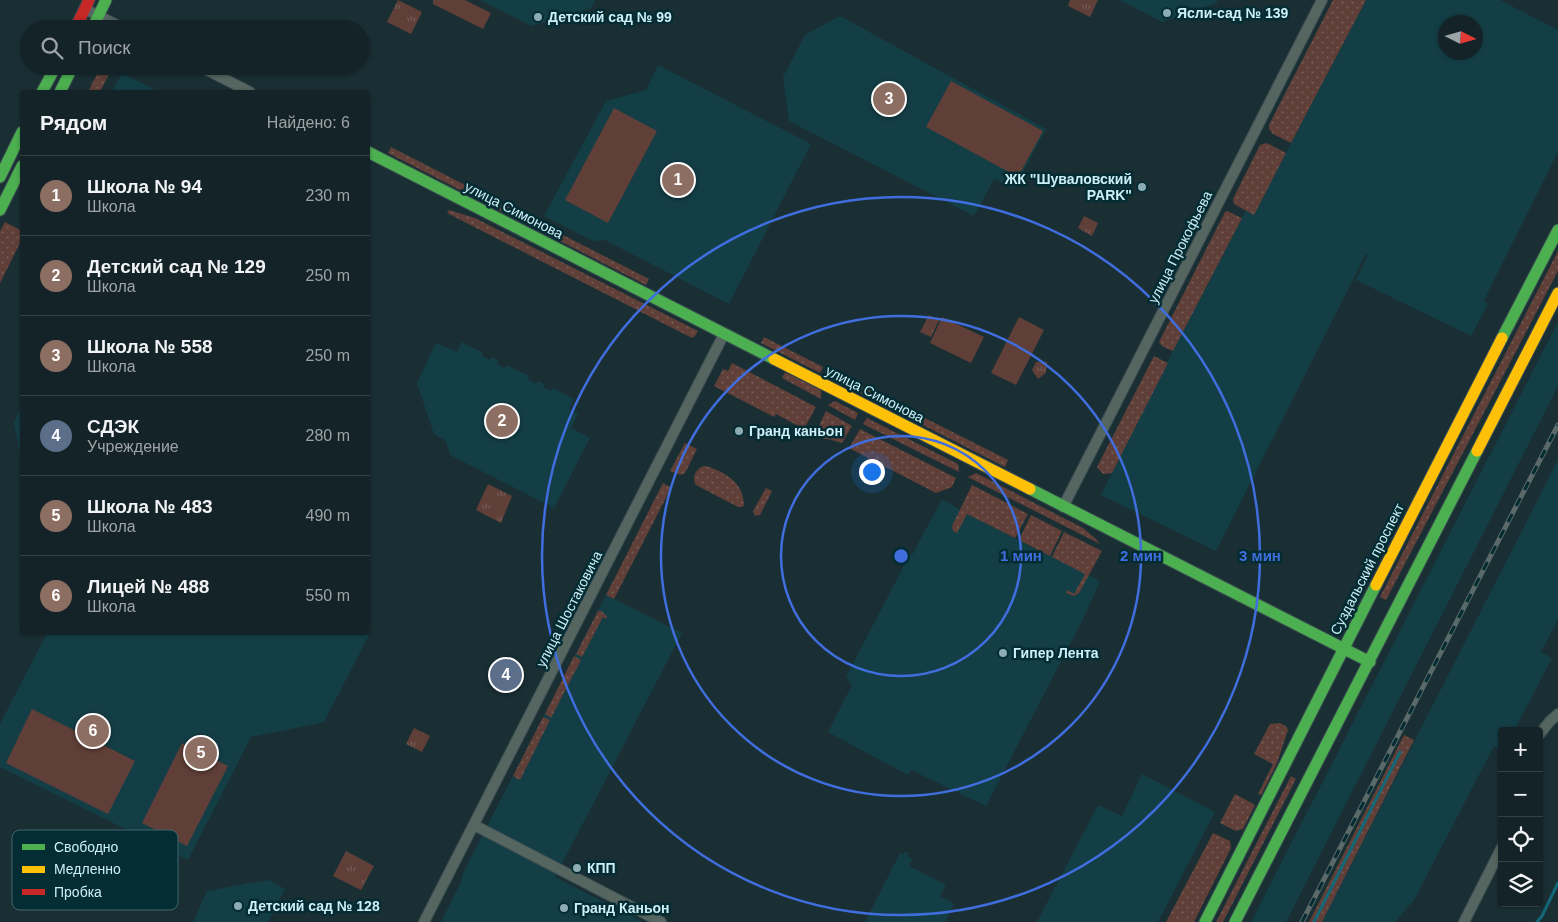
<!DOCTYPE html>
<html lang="ru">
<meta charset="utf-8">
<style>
:root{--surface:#142327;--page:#1d2b2f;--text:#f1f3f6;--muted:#9da4a7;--line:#334044;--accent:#8bbbb9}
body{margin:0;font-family:Arial,sans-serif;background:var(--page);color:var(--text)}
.controls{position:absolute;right:15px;bottom:15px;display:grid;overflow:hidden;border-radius:5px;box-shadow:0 1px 4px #0004}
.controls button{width:45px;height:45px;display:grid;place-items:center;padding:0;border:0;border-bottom:1px solid var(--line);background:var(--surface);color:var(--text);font:25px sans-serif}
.compass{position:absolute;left:1438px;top:15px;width:45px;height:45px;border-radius:50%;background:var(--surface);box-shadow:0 1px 4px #0004;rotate:95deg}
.you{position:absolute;left:871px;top:471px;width:18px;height:18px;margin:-12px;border:4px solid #fff;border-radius:50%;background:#1a73e8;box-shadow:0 0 0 8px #1a73e833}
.badge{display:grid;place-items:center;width:32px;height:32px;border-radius:50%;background:var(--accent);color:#fff;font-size:16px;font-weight:700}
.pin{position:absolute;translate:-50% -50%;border:2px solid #fff;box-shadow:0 1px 5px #0006}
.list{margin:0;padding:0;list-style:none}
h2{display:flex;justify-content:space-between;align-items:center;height:65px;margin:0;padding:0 20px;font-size:21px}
h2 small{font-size:16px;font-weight:400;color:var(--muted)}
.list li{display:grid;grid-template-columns:32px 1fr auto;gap:15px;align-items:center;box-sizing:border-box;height:80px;padding:0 20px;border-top:1px solid var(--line)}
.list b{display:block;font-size:19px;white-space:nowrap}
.list p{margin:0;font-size:16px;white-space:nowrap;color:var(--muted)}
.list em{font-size:16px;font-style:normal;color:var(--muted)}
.icon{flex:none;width:28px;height:28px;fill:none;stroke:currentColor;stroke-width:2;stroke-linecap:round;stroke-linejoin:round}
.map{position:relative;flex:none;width:1558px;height:922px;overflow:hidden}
.search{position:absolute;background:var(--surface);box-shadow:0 1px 4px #0004;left:20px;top:20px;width:350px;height:55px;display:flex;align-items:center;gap:12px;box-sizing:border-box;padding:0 18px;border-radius:28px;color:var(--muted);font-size:19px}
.panel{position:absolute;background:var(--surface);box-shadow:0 1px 4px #0004;left:20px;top:90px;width:350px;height:545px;border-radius:5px}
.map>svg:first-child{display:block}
</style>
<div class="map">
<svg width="1558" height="922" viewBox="0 0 1558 922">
<defs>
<pattern id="grass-dots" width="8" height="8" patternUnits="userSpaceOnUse" patternTransform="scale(1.25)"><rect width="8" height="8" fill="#5f3f37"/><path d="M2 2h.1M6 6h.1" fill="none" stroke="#755b55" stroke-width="1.8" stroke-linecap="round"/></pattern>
<pattern id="park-tufts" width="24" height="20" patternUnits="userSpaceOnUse" patternTransform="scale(1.25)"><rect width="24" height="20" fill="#5f3f37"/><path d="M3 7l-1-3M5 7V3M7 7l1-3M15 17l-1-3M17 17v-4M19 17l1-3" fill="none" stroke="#755b55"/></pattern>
</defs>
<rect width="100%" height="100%" fill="#1a2f34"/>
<!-- built -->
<path fill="#143e46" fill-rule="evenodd" d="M480 0H595L591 8 532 26Z
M1120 0H1218L1216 3 1162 22Z
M1366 0H1500L1558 30V152L1488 292 1484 301 1488 304 1471 336 1356 280 1368 255 1366 254 1216 551 1101 495 1173 351 1246 210 1254 214ZM1446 22H1476V52H1446Z
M840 16 1046 129 1014 189 994 179 974 216 789 121 783 77 805 35Z
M658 65 811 144 729 304 605 240 593 241 544 216 606 101 646 90Z
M122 73 159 92H112Z
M1558 322V386L1286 922H1251Z
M462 342 483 353 482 356 490 360 492 357 498 360 497 364 504 368 506 365 529 376 528 380 536 384 538 381 544 384 543 387 551 391 553 388 574 399 569 409 578 414 571 428 590 438 554 508 450 455 446 441 434 434 417 383 436 343 457 352Z
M22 405V459L21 458 14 423Z
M1558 460V619L1541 652 1552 658 1514 731H1502V750L1494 746 1414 900 1395 922H1322Z
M942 499 967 514 1100 581 1085 615 986 806 911 770 908 775 828 732 852 685 846 677 910 554 912 555Z
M606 595 682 633 555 877 643 922H441L460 884 463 873Z
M47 633H367L368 637 324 722 251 737 188 860 0 767V724Z
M1142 774 1215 812 1158 922H1037L1098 805 1122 816Z
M905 852 909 853 907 856 912 859 909 866 946 885 940 896 954 904 945 922H865L900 853 903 855Z
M269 880 285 889 268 922H193L207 891Z"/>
<!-- grass -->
<path fill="url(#grass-dots)" d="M1333 0H1366L1291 143 1273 134 1269 129V125Z
M97 66H111L110 72 100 92H88L100 68Z
M1267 143 1286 153 1254 215 1234 204 1233 199 1260 145Z
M391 147 649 279 646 285 388 153Z
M449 210 475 218 698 331 695 336 692 338 447 213Z
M1227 211 1242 218 1173 351 1162 346 1159 342 1225 212Z
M5 222 22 231V239L0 283V231Z
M1558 251V271L1386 600 1380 597Z
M764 337 823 367 820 373 761 343Z
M1154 356 1168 363 1112 473 1103 474 1097 467Z
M732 363 816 407 804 429 776 414 774 417 714 386 723 369 728 371Z
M832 371 1008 460 1005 467 829 377Z
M785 372 821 390V399L782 378Z
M835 401 858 413 855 420 828 405Z
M826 411 852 426 842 443 828 439H823L826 433 818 428Z
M867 418 958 464 959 472 863 424Z
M860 429 956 478 952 487 936 493 849 448Z
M685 443 697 449 685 473 681 475 670 471Z
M704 466C709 466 714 469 719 471 734 479 743 487 744 505L742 507H738L696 485C691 478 696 468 704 466Z
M976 473 1083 528 1096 539 1100 544 968 477Z
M663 483 671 488 614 599 606 595Z
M972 485 1028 514 1015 538 967 514 957 533 953 531 952 526Z
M766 488 772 491 760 515 755 516 753 511Z
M1031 515 1062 531 1050 556 1019 540Z
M1064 532 1102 551 1079 593 1074 596 1066 593 1067 590 1074 594 1085 574 1052 557Z
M598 611H601L607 616 606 619 603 617 582 657 576 654Z
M574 656 581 660 551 718 545 714Z
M543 717 550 720 520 780 513 776Z
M1280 723 1286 726 1288 730 1277 763 1261 795 1258 794 1273 764 1254 754 1270 724Z
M1404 735 1414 740 1322 922H1309Z
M1291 776 1296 779 1223 922H1216Z
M1235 794 1255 805 1243 829 1236 831 1220 823Z
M1213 833 1230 841 1231 848 1194 922H1166Z"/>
<!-- park -->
<path fill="url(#park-tufts)" d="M398 0 422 12 411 34 387 22Z
M1070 0H1098L1090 17 1068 6Z
M1084 216 1098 223 1092 236 1078 228Z
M929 315 939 320 931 337 920 332Z
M1036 362H1047L1046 373 1038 379 1032 370Z
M488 484 512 496 501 523 476 510Z
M414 728 430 736 422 752 406 744Z
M346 851 374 866 361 890 333 876Z"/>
<!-- garden -->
<path fill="#5f3f37" d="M433 0H465L491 13 483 29 433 4Z
M951 81 1043 131 1018 177 926 127Z
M614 108 657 131 608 223 565 200Z
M942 317 984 337 971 363 930 343Z
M1019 317 1044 330 1016 385 991 373Z
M32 709 135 761 108 814 6 763Z
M182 743 228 766 187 846 142 823Z"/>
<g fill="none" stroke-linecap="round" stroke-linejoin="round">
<!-- stream -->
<path stroke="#136777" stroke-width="3" d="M1314 922 1400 752
M1537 922 1542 916 1558 883"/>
<defs>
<path id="street" d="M85 9 125 29
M199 66 250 92
M1063 507 1322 0
M1539 735 1550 721 1558 714
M474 825 661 922
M424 922 724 334
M1464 922 1502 847"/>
<path id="fast" d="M92 29 106 0
M42 92 56 66
M60 92 73 66
M368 152 774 359
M0 177 22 132
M0 210 22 166
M1502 338 1558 230
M1030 489 1370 662
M1205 922 1376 585
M1235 922 1477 451"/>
<path id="slow" d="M774 359 1030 489
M1477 451 1558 293
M1376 585 1502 338"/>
<path id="jam" d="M75 29 89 0"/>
</defs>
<!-- street casing -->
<use href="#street" stroke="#394c51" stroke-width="12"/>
<!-- fast casing -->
<use href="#fast" stroke="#394c51" stroke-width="13"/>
<!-- slow casing -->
<use href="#slow" stroke="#394c51" stroke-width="13"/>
<!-- jam casing -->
<use href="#jam" stroke="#394c51" stroke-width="13"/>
<!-- street -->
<use href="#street" stroke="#55655f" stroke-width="10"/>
<!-- fast -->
<use href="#fast" stroke="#4caf50" stroke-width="11"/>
<!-- slow -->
<use href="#slow" stroke="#ffc107" stroke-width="11"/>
<!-- jam -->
<use href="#jam" stroke="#c62828" stroke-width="11"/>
<defs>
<path id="rail" d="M1302 922 1558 425"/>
</defs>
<!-- rail casing -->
<use href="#rail" stroke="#5a6a69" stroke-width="5"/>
<!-- rail -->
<use href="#rail" stroke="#042c33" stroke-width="3" stroke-dasharray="9" stroke-linecap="butt"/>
</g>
<!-- distance rings -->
<g fill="none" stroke="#406ede" stroke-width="2.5">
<circle cx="901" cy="556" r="120"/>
<circle cx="901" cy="556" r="240"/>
<circle cx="901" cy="556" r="359"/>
</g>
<!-- markers -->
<g fill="#8eacb3" stroke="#042c33" stroke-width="2">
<circle cx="1167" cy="13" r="5"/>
<circle cx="538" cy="17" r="5"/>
<circle cx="1142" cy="187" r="5"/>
<circle cx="739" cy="431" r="5"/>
<circle cx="1003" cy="653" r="5"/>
<circle cx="577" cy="868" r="5"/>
<circle cx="238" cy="906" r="5"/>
<circle cx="564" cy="908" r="5"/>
</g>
<g text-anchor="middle" stroke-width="5" stroke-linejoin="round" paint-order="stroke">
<!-- poi labels -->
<g font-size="14" font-weight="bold" fill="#cdeff7" stroke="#042c33" text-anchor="start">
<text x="1177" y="18">Ясли-сад № 139</text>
<text x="548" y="22">Детский сад № 99</text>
<text x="1132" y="184" text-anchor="end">ЖК "Шуваловский<tspan x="1132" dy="16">PARK"</tspan></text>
<text x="749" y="436">Гранд каньон</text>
<text x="1013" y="658">Гипер Лента</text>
<text x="587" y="873">КПП</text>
<text x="248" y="911">Детский сад № 128</text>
<text x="574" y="913">Гранд Каньон</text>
</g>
<!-- street labels -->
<g font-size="14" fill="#cdeff7" stroke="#042c33">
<text transform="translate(514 210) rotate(27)" y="5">улица Симонова</text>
<text transform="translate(1180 247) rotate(-63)" y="5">улица Прокофьева</text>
<text transform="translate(875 394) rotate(27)" y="5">улица Симонова</text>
<text transform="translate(1367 569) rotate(-63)" y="5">Суздальский проспект</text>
<text transform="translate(569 609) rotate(-63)" y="5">улица Шостаковича</text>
</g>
</g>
<!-- legend -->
<rect x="12" y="830" width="166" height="80" rx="8" fill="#042c33" stroke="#40666e" stroke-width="1"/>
<rect x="22" y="844" width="23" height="6" fill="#4caf50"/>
<rect x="22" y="866" width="23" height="7" fill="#ffc107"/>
<rect x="22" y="889" width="23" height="6" fill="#c62828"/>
<g font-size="14" fill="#cdeff7">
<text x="54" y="852">Свободно</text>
<text x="54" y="874">Медленно</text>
<text x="54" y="897">Пробка</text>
</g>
<circle cx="901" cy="556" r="8" fill="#406ede" stroke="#042c33" stroke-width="2.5"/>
<g font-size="15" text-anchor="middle" font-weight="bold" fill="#406ede" stroke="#042c33" stroke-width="5" stroke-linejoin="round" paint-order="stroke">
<text x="1021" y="561">1 мин</text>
<text x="1141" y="561">2 мин</text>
<text x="1260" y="561">3 мин</text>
</g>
</svg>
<div class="controls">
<button>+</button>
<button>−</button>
<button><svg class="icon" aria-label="locate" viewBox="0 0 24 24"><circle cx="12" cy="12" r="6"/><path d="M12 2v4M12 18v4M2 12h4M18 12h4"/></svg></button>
<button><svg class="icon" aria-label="layers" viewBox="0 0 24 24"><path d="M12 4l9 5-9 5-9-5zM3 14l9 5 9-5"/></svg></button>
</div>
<svg class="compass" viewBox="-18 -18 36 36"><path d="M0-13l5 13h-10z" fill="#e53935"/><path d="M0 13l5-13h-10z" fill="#9da4a7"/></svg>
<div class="you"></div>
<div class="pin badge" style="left:678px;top:180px;background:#8d6e63">1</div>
<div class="pin badge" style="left:502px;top:421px;background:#8d6e63">2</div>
<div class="pin badge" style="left:889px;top:99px;background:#8d6e63">3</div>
<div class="pin badge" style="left:506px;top:675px;background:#5c6f8a">4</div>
<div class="pin badge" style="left:201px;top:753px;background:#8d6e63">5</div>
<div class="pin badge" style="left:93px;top:731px;background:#8d6e63">6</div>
<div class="search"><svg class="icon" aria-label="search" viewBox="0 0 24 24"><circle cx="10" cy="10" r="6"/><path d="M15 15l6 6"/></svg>Поиск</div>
<section class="panel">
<h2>Рядом<small>Найдено: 6</small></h2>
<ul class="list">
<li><span class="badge" style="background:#8d6e63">1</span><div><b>Школа № 94</b><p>Школа</p></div><em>230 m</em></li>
<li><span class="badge" style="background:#8d6e63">2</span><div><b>Детский сад № 129</b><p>Школа</p></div><em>250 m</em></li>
<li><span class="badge" style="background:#8d6e63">3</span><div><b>Школа № 558</b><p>Школа</p></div><em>250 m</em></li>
<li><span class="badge" style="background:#5c6f8a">4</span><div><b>СДЭК</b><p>Учреждение</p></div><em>280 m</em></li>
<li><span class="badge" style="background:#8d6e63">5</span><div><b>Школа № 483</b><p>Школа</p></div><em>490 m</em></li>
<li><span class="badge" style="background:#8d6e63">6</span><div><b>Лицей № 488</b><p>Школа</p></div><em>550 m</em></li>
</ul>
</section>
</div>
